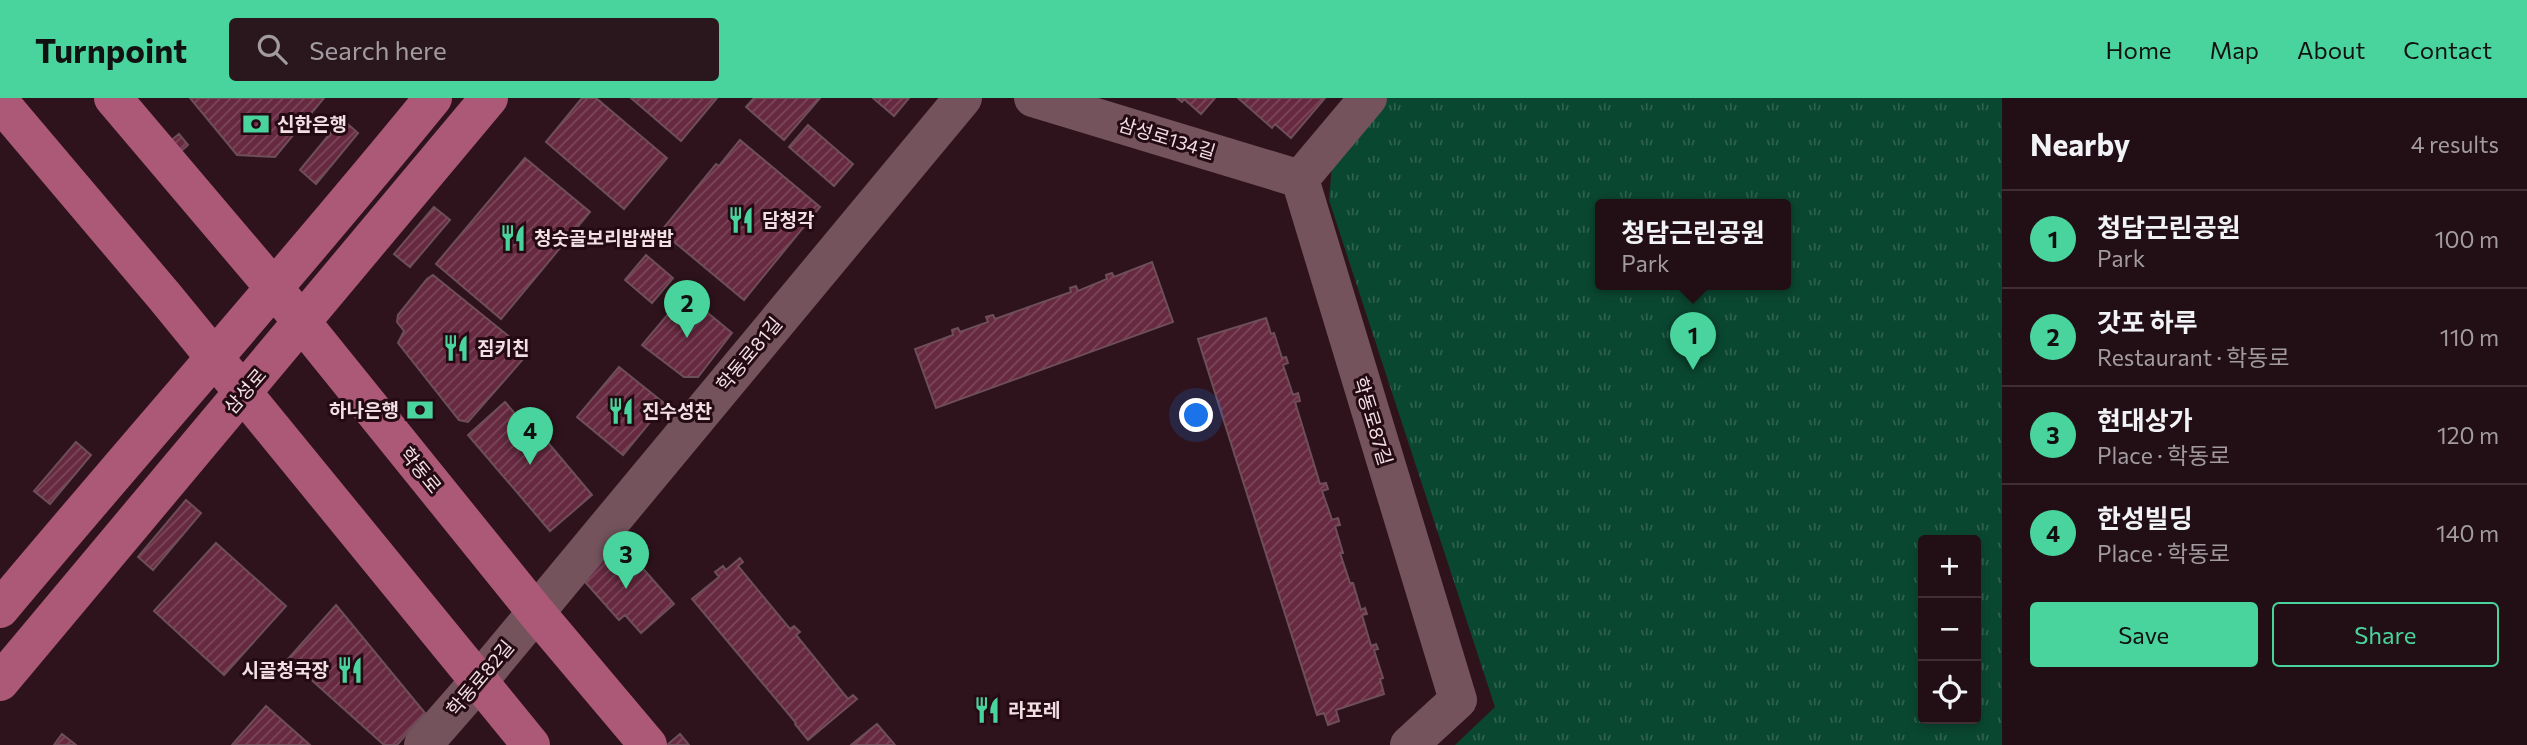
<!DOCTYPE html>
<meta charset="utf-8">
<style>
:root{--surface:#220e15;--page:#2a171e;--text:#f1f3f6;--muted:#a29ca0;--line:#3f2e34;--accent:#49d49d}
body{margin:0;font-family:Commissioner,"Noto Sans KR",sans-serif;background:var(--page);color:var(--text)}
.controls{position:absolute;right:21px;bottom:21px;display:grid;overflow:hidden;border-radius:7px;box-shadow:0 4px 10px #0003}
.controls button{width:63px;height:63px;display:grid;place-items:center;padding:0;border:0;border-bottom:2px solid var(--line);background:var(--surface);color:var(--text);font:35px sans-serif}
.you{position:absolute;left:1197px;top:318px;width:24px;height:24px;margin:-18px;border:5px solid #fff;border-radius:50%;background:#1a73e8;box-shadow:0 0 0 10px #1a73e833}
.badge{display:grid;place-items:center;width:46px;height:46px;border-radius:50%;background:var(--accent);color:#111;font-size:23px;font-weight:700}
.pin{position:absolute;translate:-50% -58px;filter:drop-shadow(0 2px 4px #0008)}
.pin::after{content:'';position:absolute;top:37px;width:24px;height:21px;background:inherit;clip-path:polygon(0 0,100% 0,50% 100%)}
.popup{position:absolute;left:1595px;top:101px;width:196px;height:91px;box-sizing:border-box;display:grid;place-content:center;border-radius:7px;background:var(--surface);filter:drop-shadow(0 2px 5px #0005);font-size:23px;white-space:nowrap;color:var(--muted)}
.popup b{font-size:26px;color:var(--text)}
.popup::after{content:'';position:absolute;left:50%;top:100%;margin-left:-14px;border:14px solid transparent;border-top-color:var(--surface)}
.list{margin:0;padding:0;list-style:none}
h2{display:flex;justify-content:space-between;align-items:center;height:91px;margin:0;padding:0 28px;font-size:30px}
h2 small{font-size:23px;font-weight:400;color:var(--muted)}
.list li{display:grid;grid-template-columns:46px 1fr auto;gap:21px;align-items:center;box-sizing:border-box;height:98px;padding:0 28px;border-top:2px solid var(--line)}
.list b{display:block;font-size:26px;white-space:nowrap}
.list p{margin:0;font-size:23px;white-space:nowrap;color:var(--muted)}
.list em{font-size:23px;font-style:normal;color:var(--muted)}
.actions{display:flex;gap:14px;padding:21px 28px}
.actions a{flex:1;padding:16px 0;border:2px solid var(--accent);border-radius:7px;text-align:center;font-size:24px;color:var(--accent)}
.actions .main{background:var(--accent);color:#111}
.icon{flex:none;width:38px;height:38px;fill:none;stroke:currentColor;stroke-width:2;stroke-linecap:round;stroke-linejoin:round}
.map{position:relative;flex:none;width:2002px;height:647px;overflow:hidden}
header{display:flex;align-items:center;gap:42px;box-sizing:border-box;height:98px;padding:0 35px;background:var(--accent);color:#111}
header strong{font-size:33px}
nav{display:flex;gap:38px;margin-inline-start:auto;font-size:24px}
.search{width:490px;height:63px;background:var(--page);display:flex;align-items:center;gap:18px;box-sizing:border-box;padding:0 24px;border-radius:7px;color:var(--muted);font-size:26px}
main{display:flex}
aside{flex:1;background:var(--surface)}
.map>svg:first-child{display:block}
</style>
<header>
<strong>Turnpoint</strong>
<div class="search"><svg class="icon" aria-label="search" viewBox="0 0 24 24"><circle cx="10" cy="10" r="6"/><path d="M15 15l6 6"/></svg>Search here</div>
<nav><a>Home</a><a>Map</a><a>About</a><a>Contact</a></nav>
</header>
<main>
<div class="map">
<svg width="2002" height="647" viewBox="0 0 2002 647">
<defs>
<pattern id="grass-tufts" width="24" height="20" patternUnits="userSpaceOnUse" patternTransform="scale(1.75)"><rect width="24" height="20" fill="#0a4731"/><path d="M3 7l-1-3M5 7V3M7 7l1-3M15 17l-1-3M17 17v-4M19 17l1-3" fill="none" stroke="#2e614f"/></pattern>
<pattern id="building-hatch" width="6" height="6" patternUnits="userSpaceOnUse" patternTransform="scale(1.75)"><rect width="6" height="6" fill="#66293f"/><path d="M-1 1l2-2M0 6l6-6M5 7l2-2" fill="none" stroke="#7c485b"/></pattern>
</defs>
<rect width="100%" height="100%" fill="#2e131c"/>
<!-- grass -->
<path fill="url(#grass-tufts)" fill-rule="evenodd" d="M1380 0H2002V647H1455L1495 609 1329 102 1333 56ZM1600 106H1786V186H1600ZM1923 442H1976V621H1923Z"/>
<!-- building -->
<path fill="url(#building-hatch)" stroke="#6e4e58" stroke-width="2" d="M190 0H324L275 59 237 57Z
M582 0H596L667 60 624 111 546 44Z
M631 0H717L681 43Z
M754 0H820L784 42 746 9Z
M873 0H909L894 18Z
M1177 0H1215L1201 16 1184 1 1182 4Z
M1238 0H1325L1291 40 1275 26 1272 30Z
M342 21 358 35 316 86 300 72Z
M808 27 853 66 834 88 789 49Z
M179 36 188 47 179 55 169 44Z
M740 42 820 109 744 202 661 133 716 66 719 68Z
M525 60 590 114 501 221 436 166Z
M434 109 450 122 410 169 394 156Z
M646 157 673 180 652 205 625 182Z
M1152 164 1173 224 936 310 915 251 953 237 952 232 958 230 960 234 988 224 986 219 993 217 995 221 1071 194 1070 190 1076 188 1078 193 1107 181 1106 177 1112 175 1114 179Z
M433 177 522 249 525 253 523 261 468 324 459 322 398 245 404 233 397 224 398 217 427 181Z
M685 196 732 235 698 279H684L642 247Z
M1266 220 1271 236 1274 235 1282 260 1286 259 1288 265 1283 267 1293 297 1298 295 1300 303 1295 304 1320 386 1326 385 1328 391 1322 393 1329 413 1332 422 1338 420 1340 427 1335 428 1343 455H1340L1350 485H1353L1361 512 1365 510 1367 516 1362 517 1371 548 1376 546 1378 551 1374 552 1383 580 1380 581 1384 596 1336 612 1339 623 1328 627 1324 615 1317 617 1198 241Z
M619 269 665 306 623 357 577 319Z
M505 304 529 332 534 328 592 397 550 433 468 337Z
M76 344 91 357 50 406 34 393Z
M186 402 201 415 153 472 138 459Z
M618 442 674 506 641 535 625 517 619 522 578 476Z
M216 445 286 508 224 577 154 513Z
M740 460 743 464 738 468 790 531 794 528 800 534 796 537 848 601 853 597 857 601 808 642 795 626 796 625 692 501 719 479 715 474 723 468 726 472Z
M336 507 425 615 397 647H384L288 561Z
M266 608 310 647H232Z
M877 626 895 647H851Z
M62 636 76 647H54Z
M680 636 689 647H667Z"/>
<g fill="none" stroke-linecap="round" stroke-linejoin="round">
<!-- minor -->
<path stroke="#74535d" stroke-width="38" d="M1033 0 1300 81
M1300 81 1458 602 1409 647
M1300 81 1368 0
M423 647 478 584 963 0"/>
<!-- major -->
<path stroke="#ab5976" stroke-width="38" d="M113 0 275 191 535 513 648 647
M0 4 165 199 531 647
M0 511C143 340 292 173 433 0
M0 584C162 389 327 196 489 0"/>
</g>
<!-- icons -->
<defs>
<symbol id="bank-bare" viewBox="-9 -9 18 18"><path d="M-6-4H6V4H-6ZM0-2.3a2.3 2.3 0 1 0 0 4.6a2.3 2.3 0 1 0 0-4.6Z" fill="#49d49d" stroke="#240a13" stroke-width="2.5" paint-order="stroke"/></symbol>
<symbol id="restaurant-bare" viewBox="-9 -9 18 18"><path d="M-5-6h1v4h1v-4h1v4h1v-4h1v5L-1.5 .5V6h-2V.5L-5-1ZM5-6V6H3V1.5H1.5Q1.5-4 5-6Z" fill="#49d49d" stroke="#240a13" stroke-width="2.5" paint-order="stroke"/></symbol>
</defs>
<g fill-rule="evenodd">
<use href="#bank-bare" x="237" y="7" width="38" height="38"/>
<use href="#restaurant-bare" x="722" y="103" width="38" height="38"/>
<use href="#restaurant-bare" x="494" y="121" width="38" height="38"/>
<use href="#restaurant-bare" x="437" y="231" width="38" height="38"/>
<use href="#bank-bare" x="401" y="293" width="38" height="38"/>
<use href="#restaurant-bare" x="602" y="294" width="38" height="38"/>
<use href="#restaurant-bare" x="331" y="553" width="38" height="38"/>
<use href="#restaurant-bare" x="968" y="593" width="38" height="38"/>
</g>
<g text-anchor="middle" stroke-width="6" stroke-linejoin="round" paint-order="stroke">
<!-- poi labels -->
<g font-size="19" font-weight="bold" fill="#f2dfe4" stroke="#240a13" text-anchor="start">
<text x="277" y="33">신한은행</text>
<text x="762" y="129">담청각</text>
<text x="534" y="147">청숫골보리밥쌈밥</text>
<text x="477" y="257">짐키친</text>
<text x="399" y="319" text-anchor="end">하나은행</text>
<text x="642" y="320">진수성찬</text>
<text x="329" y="579" text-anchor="end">시골청국장</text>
<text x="1008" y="619">라포레</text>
</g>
<!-- street labels -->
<g font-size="19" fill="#f2dfe4" stroke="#240a13">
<text transform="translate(1167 40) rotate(17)" y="7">삼성로134길</text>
<text transform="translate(749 256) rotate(-50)" y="7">학동로81길</text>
<text transform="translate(245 293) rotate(-49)" y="7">삼성로</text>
<text transform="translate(1373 323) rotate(73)" y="7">학동로87길</text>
<text transform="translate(421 372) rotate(51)" y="7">학동로</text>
<text transform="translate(480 580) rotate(-50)" y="7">학동로82길</text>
</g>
</g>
</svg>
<div class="controls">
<button>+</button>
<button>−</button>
<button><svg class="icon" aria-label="locate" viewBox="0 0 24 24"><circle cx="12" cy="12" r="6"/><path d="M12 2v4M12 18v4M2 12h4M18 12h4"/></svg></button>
</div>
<div class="you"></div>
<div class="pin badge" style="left:1693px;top:272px">1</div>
<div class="popup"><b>청담근린공원</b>Park</div>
<div class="pin badge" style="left:687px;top:240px">2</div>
<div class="pin badge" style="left:626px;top:491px">3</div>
<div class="pin badge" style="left:530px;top:367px">4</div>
</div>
<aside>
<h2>Nearby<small>4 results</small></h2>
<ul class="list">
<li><span class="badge">1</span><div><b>청담근린공원</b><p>Park</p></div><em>100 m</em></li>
<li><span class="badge">2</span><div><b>갓포 하루</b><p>Restaurant · 학동로</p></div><em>110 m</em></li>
<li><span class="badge">3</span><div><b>현대상가</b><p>Place · 학동로</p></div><em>120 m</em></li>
<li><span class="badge">4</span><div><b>한성빌딩</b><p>Place · 학동로</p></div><em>140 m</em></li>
</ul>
<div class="actions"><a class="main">Save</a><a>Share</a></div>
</aside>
</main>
